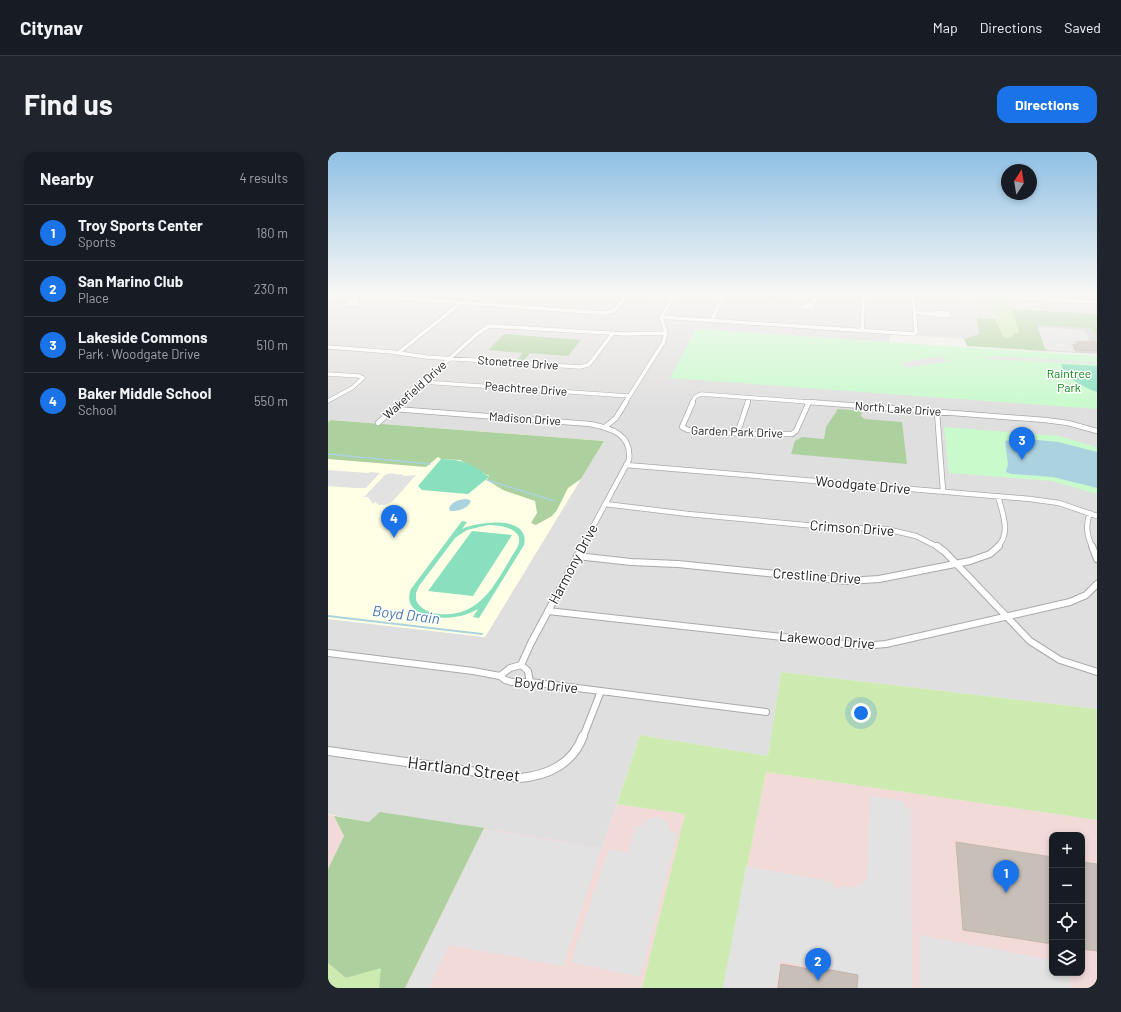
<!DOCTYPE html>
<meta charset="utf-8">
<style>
:root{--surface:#171b24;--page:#20242c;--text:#f1f3f6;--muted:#9ea1a6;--line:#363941;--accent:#1a73e8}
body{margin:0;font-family:Barlow,sans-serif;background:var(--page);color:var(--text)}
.controls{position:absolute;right:12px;bottom:12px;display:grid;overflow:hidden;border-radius:8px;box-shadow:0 2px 6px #0003}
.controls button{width:36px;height:36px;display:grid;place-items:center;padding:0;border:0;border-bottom:1px solid var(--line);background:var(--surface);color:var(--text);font:20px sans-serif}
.compass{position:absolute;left:673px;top:12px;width:36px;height:36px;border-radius:50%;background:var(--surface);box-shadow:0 2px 6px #0003;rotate:12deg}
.you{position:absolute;left:533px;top:561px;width:14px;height:14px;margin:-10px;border:3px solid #fff;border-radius:50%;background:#1a73e8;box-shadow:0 0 0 6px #1a73e833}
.badge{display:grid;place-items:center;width:26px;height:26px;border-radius:50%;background:var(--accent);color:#fff;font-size:13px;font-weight:700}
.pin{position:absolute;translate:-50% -33px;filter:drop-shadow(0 1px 2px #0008)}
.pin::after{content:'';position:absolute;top:21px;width:14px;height:12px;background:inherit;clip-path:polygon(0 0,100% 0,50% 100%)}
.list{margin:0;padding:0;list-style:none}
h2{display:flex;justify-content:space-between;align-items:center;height:52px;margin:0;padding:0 16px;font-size:17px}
h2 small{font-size:13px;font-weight:400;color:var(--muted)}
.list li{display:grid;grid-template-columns:26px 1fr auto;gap:12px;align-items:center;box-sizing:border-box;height:56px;padding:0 16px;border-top:1px solid var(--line)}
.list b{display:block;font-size:15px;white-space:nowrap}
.list p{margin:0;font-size:13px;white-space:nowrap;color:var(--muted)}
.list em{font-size:13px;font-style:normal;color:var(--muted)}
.icon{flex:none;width:22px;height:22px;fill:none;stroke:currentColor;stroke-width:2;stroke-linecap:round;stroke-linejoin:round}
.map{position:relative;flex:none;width:769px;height:836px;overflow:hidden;border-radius:12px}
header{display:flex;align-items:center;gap:24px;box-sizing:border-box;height:56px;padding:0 20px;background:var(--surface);border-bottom:1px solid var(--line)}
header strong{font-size:19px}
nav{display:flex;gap:22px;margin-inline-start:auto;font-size:14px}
.intro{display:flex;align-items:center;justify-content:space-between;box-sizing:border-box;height:96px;padding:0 24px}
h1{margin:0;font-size:28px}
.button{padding:10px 18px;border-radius:12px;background:var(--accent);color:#fff;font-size:14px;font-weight:700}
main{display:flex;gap:24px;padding:0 24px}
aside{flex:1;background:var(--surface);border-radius:12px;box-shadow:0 2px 6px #0003}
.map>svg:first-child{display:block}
</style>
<header>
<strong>Citynav</strong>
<nav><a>Map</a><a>Directions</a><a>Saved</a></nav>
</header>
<div class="intro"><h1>Find us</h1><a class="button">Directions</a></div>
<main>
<aside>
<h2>Nearby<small>4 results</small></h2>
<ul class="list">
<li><span class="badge">1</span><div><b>Troy Sports Center</b><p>Sports</p></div><em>180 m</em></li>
<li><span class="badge">2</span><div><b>San Marino Club</b><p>Place</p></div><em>230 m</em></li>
<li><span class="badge">3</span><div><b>Lakeside Commons</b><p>Park · Woodgate Drive</p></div><em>510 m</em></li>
<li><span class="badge">4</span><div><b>Baker Middle School</b><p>School</p></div><em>550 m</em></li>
</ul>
</aside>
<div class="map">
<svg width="769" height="836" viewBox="0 0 769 836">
<rect width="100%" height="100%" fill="#f2efe9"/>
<!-- residential -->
<path fill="#e0dfdf" d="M10 141H659L667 167 649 166 651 182 636 187 563 182 561 190 369 177 769 257V557L453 520 440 604 312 583 274 696 41 670 0 662V467L157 485 276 289 3 268 0 270V148Z
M679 141H752L756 150 769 151V162L683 157Z"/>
<!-- commercial -->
<path fill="#f2dad9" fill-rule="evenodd" d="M438 620 769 668V836H395ZM724 683H754V821H724Z
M289 652 357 662 314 836H77L156 676 274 696Z
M0 663 6 664 16 684 0 717Z"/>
<!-- education -->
<path fill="#ffffe5" d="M3 268 276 289 157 485 0 467V270Z"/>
<!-- religious -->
<path fill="#d0d0d0" d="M688 170 769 175V202L698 198Z"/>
<!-- grass -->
<path fill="#cdebb0" d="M659 141H679L692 180 684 185 676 186 667 167Z
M453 520 769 557V668L438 620 395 836H314L357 662 289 652 312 583 440 604Z
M0 811 18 826 54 815 51 836H0Z"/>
<!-- forest -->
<path fill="#add19e" d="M683 157 769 162V186L763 176 709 173 718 199 639 194 636 187 651 182 649 166 667 167 676 186 684 185 687 181 691 180Z
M176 182 253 188 240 204 202 201 196 208H189L195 201 160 198Z
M510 257 534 259 533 264 537 267 574 270 579 312 463 302 467 289 474 285 496 287 498 275Z
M3 268 276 289 253 327 240 336 229 358 224 364 208 373 203 371 209 361 207 349 175 338 159 328 161 324 132 308 113 307 110 305 98 315 0 307V270Z
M52 660 156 676 77 836H51L53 816 18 826 0 811V717L16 684 6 664 41 670Z"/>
<!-- park -->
<path fill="#c8facc" d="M368 177 769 204V257L342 226Z
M616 275 731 284 769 295V342L724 329 621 321Z"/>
<!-- pitch -->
<path fill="#88e0be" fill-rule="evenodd" d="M733 212 769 214V240C756 235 736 227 733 212Z
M113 307C135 308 144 311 161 325L140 342 94 338 90 334Z
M134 369 139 370 134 377C149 370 203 362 196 393L151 466 145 465 150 457C143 461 135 464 126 465 108 468 73 463 83 437ZM160 373C173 373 199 377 189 396 169 427 155 466 111 462 101 461 92 457 88 448V441L91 434 127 386 139 378Z
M144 379 184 383 145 444 100 439Z"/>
<!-- parking -->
<path fill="#e2e2e2" d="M712 175 754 178 757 179 762 188 746 189 747 192H743L747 200 722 198 717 197 710 176Z
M613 204 620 209 580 216 573 211Z
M660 204 769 210V212L661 207Z
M0 318 40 321 42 320 52 321 38 336H26L0 334Z
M63 321 71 323 72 322 77 324 88 323 64 350 57 353H51L47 350 45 352 40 345H36L57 323Z
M542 644 576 649V656H583L584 836H529V823L452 809 448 836H395L418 714 506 730V736L513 737V734L524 736 534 731 539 726Z
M330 665 339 670 342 679 349 681 312 825 243 810 281 697 300 701 308 674 313 675 318 668 324 666Z
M156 677 273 696 235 814 121 793 101 836H78Z
M592 783 724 808V821H741L743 836H592Z"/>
<!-- water -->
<path fill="#aad3df" d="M690 286 730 290 769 300V336L725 325 683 322 678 320 680 312 677 289Z
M139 347 143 349C139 358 130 359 122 359L121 356C126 348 130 348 139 347Z"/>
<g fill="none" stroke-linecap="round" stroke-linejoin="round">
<!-- stream-far1 -->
<path stroke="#aad3df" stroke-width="1.5" d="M0 302 102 312
M159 328 226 349"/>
<!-- stream -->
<path stroke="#aad3df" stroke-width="2" d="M0 464 154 482"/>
</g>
<!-- building -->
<path fill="#c7bfb8" stroke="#c4b6ab" d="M749 190H769V199L747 198 745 192 750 193Z
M628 690 724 705V792L635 778Z
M754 710 769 712V799L754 797Z
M453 812 492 819V816L530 823 529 836H450Z"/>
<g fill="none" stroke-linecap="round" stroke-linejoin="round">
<defs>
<path id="minor-far3" d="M245 141H252
M425 141 488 145
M608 141 643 144
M299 142 345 145
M32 143 274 161 286 159 300 141
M681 145 769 150
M28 146 27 149 29 152 19 153 20 151 35 141
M486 150 485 155H475Z
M486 150 488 141
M163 153 177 141
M587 160 618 164 622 163 617 160 607 161
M333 165 586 182 588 180 585 141
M384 168 397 141
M534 178 536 141
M0 195 64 200 98 205 252 215 260 213 263 210 285 181
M70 201 134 150
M0 222 31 224 35 226 24 236 0 249
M95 230 301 244
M481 250 492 251
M72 251 149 182 161 174 297 182 338 181
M297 251 335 191 338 181 333 165 348 141
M364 251 367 245 373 242 481 250
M419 251 421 246"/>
<path id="minor-far2" d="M365 250 354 275 360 278 419 282H464L468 279 481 250
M478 250H481
M481 250 717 268 740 271 769 279
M66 257 262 272C283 276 304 282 301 308L254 395
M609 260 615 339
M50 271 73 250
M277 275 288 266 298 250
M409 282 420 250
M298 313 702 347 731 351 769 364
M277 352 360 362 499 375 558 377 588 384 610 395
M762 361C757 373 759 383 764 395
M669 395C684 382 674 360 670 344"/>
<path id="minor-far1" d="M609 394 617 400 702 489 732 508 769 520
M764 394 769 407
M249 404 303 410 350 412 519 429 551 427 642 409 662 402 671 394
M220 459 535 494 558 492 742 450 758 443 769 432
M0 501 145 519 172 524 177 528 184 530H202L438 560
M193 513 203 491 255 394
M172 524 182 516 193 513 200 519 202 530
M255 585 273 539"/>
<path id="minor" d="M0 599 191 626C219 624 245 612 255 584"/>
</defs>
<!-- minor-far3 casing -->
<use href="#minor-far3" stroke="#a9a9a9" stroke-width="4.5"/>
<!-- minor-far2 casing -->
<use href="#minor-far2" stroke="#a9a9a9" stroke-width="6"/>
<!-- minor-far1 casing -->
<use href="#minor-far1" stroke="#a9a9a9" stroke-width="8"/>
<!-- minor casing -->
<use href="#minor" stroke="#a9a9a9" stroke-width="10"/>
<!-- minor-far3 -->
<use href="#minor-far3" stroke="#fff" stroke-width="3.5"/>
<!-- minor-far2 -->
<use href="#minor-far2" stroke="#fff" stroke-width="4.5"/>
<!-- minor-far1 -->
<use href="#minor-far1" stroke="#fff" stroke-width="6"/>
<!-- minor -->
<use href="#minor" stroke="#fff" stroke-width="8"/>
</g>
<!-- sky -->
<linearGradient id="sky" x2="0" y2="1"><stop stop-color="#8fc0e4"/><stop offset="0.55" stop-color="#f9f8f5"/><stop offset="1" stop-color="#f9f8f5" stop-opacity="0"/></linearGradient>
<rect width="769" height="258" fill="url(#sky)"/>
<g text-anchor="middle" stroke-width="3" stroke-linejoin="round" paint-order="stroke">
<!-- far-street labels -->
<g font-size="12" fill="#222" stroke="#fff">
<text transform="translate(190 211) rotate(4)" y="4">Stonetree Drive</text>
<text transform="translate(198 237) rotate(4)" y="4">Peachtree Drive</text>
<text transform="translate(87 238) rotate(-42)" y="4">Wakefield Drive</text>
<text transform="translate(570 257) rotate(4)" y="4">North Lake Drive</text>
<text transform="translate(197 267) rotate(4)" y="4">Madison Drive</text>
<text transform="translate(409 280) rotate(2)" y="4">Garden Park Drive</text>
</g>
<!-- far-park labels -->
<g font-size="12" fill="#0c8416" stroke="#fff">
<text x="741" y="226">Raintree<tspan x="741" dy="14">Park</tspan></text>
</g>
<!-- street labels -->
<g font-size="14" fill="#222" stroke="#fff">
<text transform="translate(535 333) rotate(5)" y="5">Woodgate Drive</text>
<text transform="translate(524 376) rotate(4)" y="5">Crimson Drive</text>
<text transform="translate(245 412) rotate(-62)" y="5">Harmony Drive</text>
<text transform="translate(489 424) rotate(4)" y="5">Crestline Drive</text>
<text transform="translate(499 488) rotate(5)" y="5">Lakewood Drive</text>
<text transform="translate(218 533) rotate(6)" y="5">Boyd Drive</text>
</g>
<!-- water labels -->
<g font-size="15" font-style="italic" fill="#4a7aab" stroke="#fff">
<text transform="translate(78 463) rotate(7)" y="5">Boyd Drain</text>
</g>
<!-- near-street labels -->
<g font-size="17" fill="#222" stroke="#fff">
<text transform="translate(136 617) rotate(7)" y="6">Hartland Street</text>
</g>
</g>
</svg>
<div class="controls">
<button>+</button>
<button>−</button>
<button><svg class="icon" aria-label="locate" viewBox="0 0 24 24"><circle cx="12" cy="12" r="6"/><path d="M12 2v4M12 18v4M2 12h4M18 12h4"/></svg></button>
<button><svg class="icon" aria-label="layers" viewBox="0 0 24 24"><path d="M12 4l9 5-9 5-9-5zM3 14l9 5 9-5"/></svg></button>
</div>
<svg class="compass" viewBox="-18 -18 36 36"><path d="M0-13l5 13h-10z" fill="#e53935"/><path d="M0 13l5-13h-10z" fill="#9ea1a6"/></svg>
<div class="you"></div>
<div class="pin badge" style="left:678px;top:741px">1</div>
<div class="pin badge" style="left:490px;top:829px">2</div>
<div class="pin badge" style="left:694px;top:308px">3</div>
<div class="pin badge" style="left:66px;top:386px">4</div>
</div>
</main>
